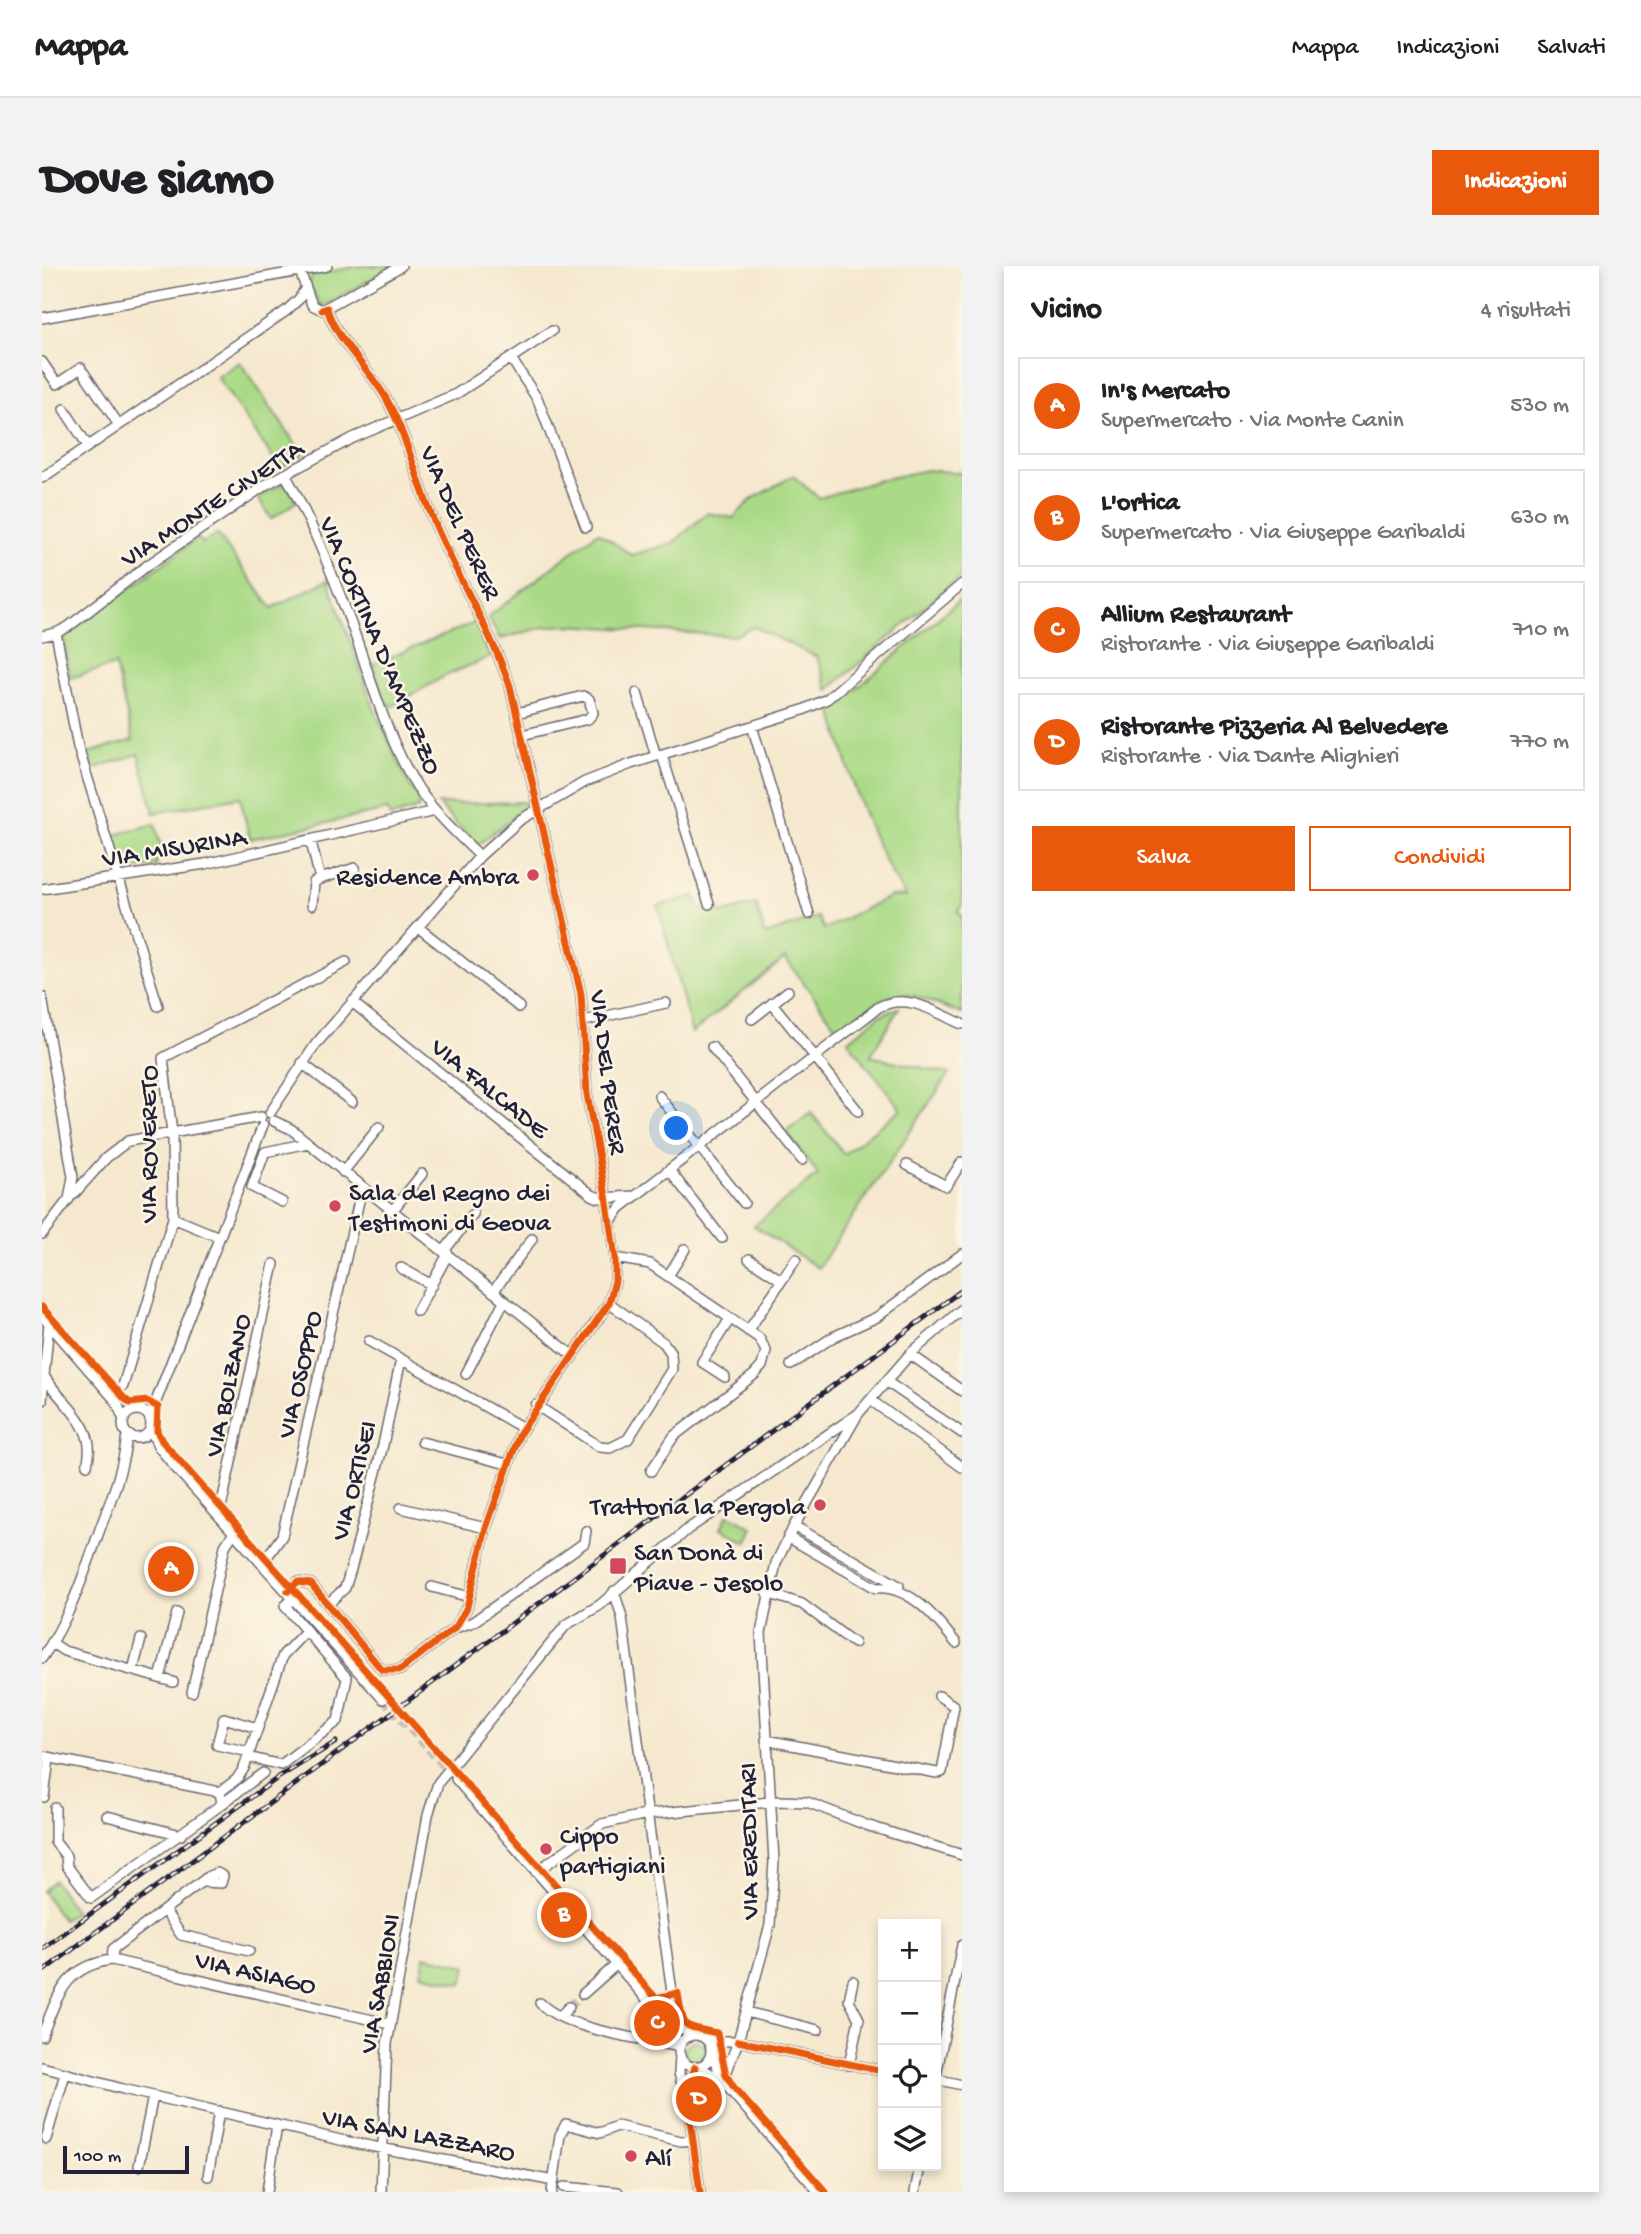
<!DOCTYPE html>
<html lang="it">
<meta charset="utf-8">
<style>
:root{--surface:#fff;--page:#f2f2f2;--text:#202124;--muted:#757577;--line:#e0e0e0;--accent:#ea580c}
body{margin:0;font-family:"Gochi Hand",sans-serif;background:var(--page);color:var(--text)}
.controls{position:absolute;right:21px;bottom:21px;display:grid;overflow:hidden;border-radius:0px;box-shadow:0 4px 10px #0003}
.controls button{width:63px;height:63px;display:grid;place-items:center;padding:0;border:0;border-bottom:2px solid var(--line);background:var(--surface);color:var(--text);font:35px sans-serif}
.scale{position:absolute;left:21px;bottom:18px;width:126px;box-sizing:border-box;padding-left:7px;border:4px solid #22223b;border-top:0;font-size:19px;line-height:24px;white-space:nowrap;color:#22223b;-webkit-text-stroke:5px #fcf5e5;paint-order:stroke}
.you{position:absolute;left:635px;top:863px;width:24px;height:24px;margin:-18px;border:5px solid #fff;border-radius:50%;background:#1a73e8;box-shadow:0 0 0 10px #1a73e833}
.badge{display:grid;place-items:center;width:46px;height:46px;border-radius:50%;background:var(--accent);color:#fff;font-size:23px;font-weight:700}
.pin{position:absolute;translate:-50% -50%;border:4px solid #fff;box-shadow:0 2px 7px #0006}
.list{margin:0;padding:0;list-style:none}
h2{display:flex;justify-content:space-between;align-items:center;height:91px;margin:0;padding:0 28px;font-size:30px}
h2 small{font-size:23px;font-weight:400;color:var(--muted)}
.list li{display:grid;grid-template-columns:46px 1fr auto;gap:21px;align-items:center;box-sizing:border-box;height:98px;margin:0 14px 14px;padding:0 14px;border:2px solid var(--line);border-radius:0px}
.list b{display:block;font-size:26px;white-space:nowrap}
.list p{margin:0;font-size:23px;white-space:nowrap;color:var(--muted)}
.list em{font-size:23px;font-style:normal;color:var(--muted)}
.actions{display:flex;gap:14px;padding:21px 28px}
.actions a{flex:1;padding:16px 0;border:2px solid var(--accent);border-radius:0px;text-align:center;font-size:24px;color:var(--accent)}
.actions .main{background:var(--accent);color:#fff}
.icon{flex:none;width:38px;height:38px;fill:none;stroke:currentColor;stroke-width:2;stroke-linecap:round;stroke-linejoin:round}
.map{position:relative;flex:none;width:920px;height:1926px;overflow:hidden;border-radius:0px}
header{display:flex;align-items:center;gap:42px;box-sizing:border-box;height:98px;padding:0 35px;background:var(--surface);border-bottom:2px solid var(--line)}
header strong{font-size:33px}
nav{display:flex;gap:38px;margin-inline-start:auto;font-size:24px}
.intro{display:flex;align-items:center;justify-content:space-between;box-sizing:border-box;height:168px;padding:0 42px}
h1{margin:0;font-size:49px}
.button{padding:18px 32px;border-radius:0px;background:var(--accent);color:#fff;font-size:24px;font-weight:700}
main{display:flex;gap:42px;padding:0 42px}
aside{flex:1;background:var(--surface);border-radius:0px;box-shadow:0 4px 10px #0003}
.map>svg:first-child{display:block}
</style>
<header>
<strong>Mappa</strong>
<nav><a>Mappa</a><a>Indicazioni</a><a>Salvati</a></nav>
</header>
<div class="intro"><h1>Dove siamo</h1><a class="button">Indicazioni</a></div>
<main>
<div class="map">
<svg width="920" height="1926" viewBox="0 0 920 1926">
<rect width="100%" height="100%" fill="#fcf5e5"/>
<filter id="ink" filterUnits="userSpaceOnUse"><feTurbulence type="fractalNoise" baseFrequency=".0143" numOctaves="2"/><feDisplacementMap in="SourceGraphic" scale="14" xChannelSelector="R" yChannelSelector="G"/><feConvolveMatrix kernelMatrix="1 2 1 2 8 2 1 2 1" color-interpolation-filters="sRGB"/></filter>
<filter id="wash" filterUnits="userSpaceOnUse"><feTurbulence type="fractalNoise" baseFrequency=".00686" numOctaves="4" result="noise"/><feDisplacementMap in="SourceGraphic" scale="28" xChannelSelector="R" yChannelSelector="G"/><feGaussianBlur stdDeviation="1.57" result="paint"/><feColorMatrix in="noise" values="0 0 0 0 0 0 0 0 0 0 0 0 0 0 0 0 0 1.4 0 .05"/><feComposite in="paint" operator="in"/></filter>
<g filter="url(#wash)">
<rect width="100%" height="100%" fill="#f5e8ce"/>
<!-- green -->
<path fill="#abda87" stroke="#667e61" stroke-width="2" d="M318 0H354L283 39H278L267 18 271 9Z
M198 96 261 189 238 202 175 111Z
M885 204 920 207V309L786 424 775 391 712 361 692 370 526 359 502 361 458 373 446 351 556 266 590 289 631 277 665 247 691 252 710 233 751 210 777 232 838 214Z
M240 218 246 220 254 236 229 253 216 232Z
M175 268 230 342 286 314 332 442 368 521 377 531V542L348 551 346 544 208 573 198 531 112 547 96 488 51 503 46 487 91 474 73 399 28 412 22 371 156 272 161 277Z
M920 332V640L916 646 920 650V748C850 720 857 720 796 763L743 692 650 767 616 640 653 630 657 643 675 638 679 648 714 638 723 669 776 651 782 663 849 630 864 631C827 575 807 508 790 444Z
M434 356 448 391 403 410 349 441 347 437 344 439 331 398Z
M486 536 484 541 438 577H432L396 538Z
M113 558 122 591 114 593 115 600 82 603 69 570Z
M857 742 828 790 907 808 776 1002 712 960 776 908 744 866 769 847 802 888 859 843 806 775 838 749Z
M686 1248 711 1262 704 1276 679 1262Z
M12 1614 33 1645 21 1654 0 1625Z
M383 1690 425 1700 420 1718 379 1708Z
M643 1785a10 10 0 1 1 20 0a10 10 0 1 1-20 0Z"/>
</g>
<g filter="url(#ink)">
<g fill="none" stroke-linecap="round" stroke-linejoin="round">
<!-- minor-tunnel -->
<path stroke="#cbc0b1" stroke-width="9" stroke-dasharray="9 4.5" stroke-linecap="butt" d="M341 1433 414 1513
M527 1741 541 1728"/>
<defs>
<path id="minor" d="M258 5 270 39 280 44 359 0
M0 52 285 0
M470 94 496 134 544 261
M0 96 15 118 39 102
M42 107 77 159
M22 143 46 180
M243 208C269 254 289 305 308 355 327 406 341 461 368 509 386 541 412 565 438 590
M0 212 244 45 257 33 263 23
M0 370 14 367
M595 427 614 490
M475 447 541 430 547 433 551 447 546 453 480 469
M710 460 767 648
M620 489 667 638
M269 576 278 613 272 616 270 639
M278 613 313 602
M0 623 163 598 393 545
M377 662 477 741
M0 731 31 911 27 933 0 968
M310 736 550 929 557 932 593 930
M730 737 816 845
M116 740 36 481 14 367 26 361 106 299 225 218 311 172 414 128 510 65
M710 753 746 725
M542 755 624 737
M670 781 760 894
M260 797 310 836
M617 830 702 937
M228 847 274 778 438 590 478 554 543 516 589 498 761 444 785 433 920 318
M232 855 249 863 530 1089
M865 899 904 920 920 896
M628 905 680 972
M301 906 337 861
M31 929 64 892 86 875 219 851
M240 936 210 921 223 886 266 877
M350 945 380 908
M131 952 177 971
M568 956 578 942 837 741C865 726 893 746 920 758
M402 985 431 948
M573 992 608 998 717 1072 724 1085 720 1100 712 1109 632 1170 609 1205
M707 993 739 1014
M359 1002 390 1019
M626 1010 643 983
M451 1026 490 973
M375 1045 406 988
M0 1050 74 1135 82 1154
M7 1057 2 1110C20 1139 57 1160 45 1199
M706 1065 754 993
M327 1075 481 1162
M868 1088 920 1125
M749 1099 791 1071 835 1051 920 988
M424 1108 462 1035
M683 1111 660 1096 688 1053
M845 1116 920 1167
M81 1120 131 952 130 867 121 792 304 696
M0 1135 2 1110
M830 1135 920 1201
M494 1139 558 1181 568 1182 586 1173 630 1103 629 1087 622 1077 567 1037
M81 1158a14 14 0 1 1 28 0a14 14 0 1 1-28 0Z
M108 1151 221 859
M109 1164 116 1180 133 1201 341 1433
M380 1176 465 1198
M359 1242 444 1262
M174 1246 180 1237 232 998
M752 1260 857 1320
M746 1271 834 1322C868 1319 895 1353 914 1377
M220 1298 240 1270 320 922
M390 1321 428 1331
M246 1325 255 1316 269 1318 340 1404H358L414 1361 425 1341 444 1262 478 1167 567 1037 573 1015V992L564 930 545 828 539 728 468 420C448 364 417 314 394 260 376 220 367 175 346 136 331 106 293 74 285 42
M572 1325 580 1351 605 1544
M725 1327 760 1338 812 1377
M286 1338 303 1322 309 1303 341 1179 359 1093
M416 1361 431 1356 542 1277 544 1265
M10 1377 22 1385 131 1416
M0 1392C28 1352 42 1308 58 1263 70 1231 82 1201 85 1168
M91 1404 99 1373
M118 1412 135 1347
M150 1426 183 1280 192 1266
M724 1474 895 1507 900 1506 912 1440 897 1430
M208 1486 175 1479 182 1452 215 1462
M0 1490 178 1526 195 1513 202 1502 241 1389 264 1365
M206 1491 239 1499 296 1455 305 1412 243 1340 252 1332
M414 1513 616 1746 650 1769
M2 1531 7 1493
M180 1538 221 1507
M13 1542V1576L24 1590 25 1600 49 1632 180 1538 178 1526
M610 1548 738 1535 765 1536 824 1559 920 1589
M65 1550 139 1569
M606 1553 635 1762
M494 1606 560 1558 601 1549
M123 1645 139 1669 207 1685
M70 1694 71 1683 167 1610 175 1607 181 1610 179 1617 162 1616
M541 1728 575 1698
M498 1737C526 1765 599 1772 638 1781
M704 1746 776 1764
M518 1750 527 1741
M625 1755 638 1781
M637 1785a16 16 0 1 1 32 0a16 16 0 1 1-32 0Z
M0 1770C15 1732 22 1700 70 1694L348 1758
M666 1775H696L841 1805
M669 1785 681 1816
M638 1789 637 1807 647 1846 658 1926
M807 1799 817 1753 807 1734 811 1715
M657 1800 681 1816 777 1926
M0 1801 81 1823 307 1876 512 1915
M894 1810 920 1679
M898 1814 920 1819
M681 1816 696 1775 728 1659 732 1595 719 1367 734 1297 752 1260 816 1148 868 1088 920 1043
M647 1836V1822L653 1801
M4 1873 23 1808
M97 1900 111 1830
M166 1910 177 1845
M522 1921 576 1926
M225 1926 235 1859
M339 1926 345 1778 386 1549 396 1517 524 1359 558 1339 646 1263 816 1148
M510 1926 518 1869 524 1858 558 1867 575 1860 639 1875 651 1874
M873 1926 878 1900"/>
</defs>
<!-- minor casing -->
<use href="#minor" stroke="#6c676e" stroke-width="12"/>
<!-- minor -->
<use href="#minor" stroke="#fff" stroke-width="9"/>
<defs>
<path id="rail" d="M0 1683 237 1511 294 1476
M0 1706 920 1024"/>
</defs>
<!-- rail casing -->
<use href="#rail" stroke="#22223b" stroke-width="5"/>
<!-- rail -->
<use href="#rail" stroke="#fcf5e5" stroke-width="2.5" stroke-dasharray="8" stroke-linecap="butt"/>
<defs>
<path id="cycleway" d="M0 1041 82 1132 88 1137 105 1135 116 1141 115 1165 120 1175 614 1732 636 1727C642 1764 638 1759 675 1767L684 1809 693 1823 784 1926
M246 1325 255 1316 269 1318 340 1404H358L414 1361 425 1341 444 1262 478 1167 567 1037 573 1015V992L564 930 545 828 539 728 468 420C448 364 417 314 394 260 376 220 367 175 346 136 331 106 293 74 285 42L280 44
M696 1775 841 1805
M653 1801 647 1822V1846L658 1926"/>
</defs>
<!-- cycleway casing -->
<use href="#cycleway" stroke="#fcf5e5" stroke-width="11"/>
<!-- cycleway -->
<use href="#cycleway" stroke="#e8590c" stroke-width="7"/>
</g>
</g>
<!-- markers -->
<g fill="#d1495b" stroke="#fcf5e5" stroke-width="2.5">
<circle cx="491" cy="609" r="7"/>
<circle cx="293" cy="940" r="7"/>
<circle cx="778" cy="1239" r="7"/>
<rect x="567" y="1291" width="18" height="18" rx="3.5"/>
<circle cx="504" cy="1583" r="7"/>
<circle cx="589" cy="1890" r="7"/>
</g>
<g text-anchor="middle" stroke-width="5" stroke-linejoin="round" paint-order="stroke">
<!-- street labels -->
<g font-size="26" fill="#22223b" stroke="#fcf5e5">
<text transform="translate(169 236) rotate(-33)" y="9">VIA MONTE CIVETTA</text>
<text transform="translate(420 256) rotate(66)" y="9">VIA DEL PERER</text>
<text transform="translate(340 379) rotate(67)" y="9">VIA CORTINA D'AMPEZZO</text>
<text transform="translate(132 580) rotate(-9)" y="9">VIA MISURINA</text>
<text transform="translate(568 806) rotate(83)" y="9">VIA DEL PERER</text>
<text transform="translate(449 821) rotate(39)" y="9">VIA FALCADE</text>
<text transform="translate(105 878) rotate(-90)" y="9">VIA ROVERETO</text>
<text transform="translate(256 1108) rotate(-77)" y="9">VIA OSOPPO</text>
<text transform="translate(184 1119) rotate(-78)" y="9">VIA BOLZANO</text>
<text transform="translate(310 1214) rotate(-76)" y="9">VIA ORTISEI</text>
<text transform="translate(705 1575) rotate(-91)" y="9">VIA EREDITARI</text>
<text transform="translate(214 1705) rotate(13)" y="9">VIA ASIAGO</text>
<text transform="translate(336 1717) rotate(-80)" y="9">VIA SABBIONI</text>
<text transform="translate(377 1867) rotate(11)" y="9">VIA SAN LAZZARO</text>
</g>
<!-- poi labels -->
<g font-size="26" fill="#22223b" stroke="#fcf5e5" text-anchor="start">
<text x="477" y="618" text-anchor="end">Residence Ambra</text>
<text x="307" y="934">Sala del Regno dei<tspan x="307" dy="30">Testimoni di Geova</tspan></text>
<text x="764" y="1248" text-anchor="end">Trattoria la Pergola</text>
<text x="592" y="1294">San Donà di<tspan x="592" dy="30">Piave - Jesolo</tspan></text>
<text x="518" y="1577">Cippo<tspan x="518" dy="30">partigiani</tspan></text>
<text x="603" y="1899">Alí</text>
</g>
</g>
</svg>
<div class="controls">
<button>+</button>
<button>−</button>
<button><svg class="icon" aria-label="locate" viewBox="0 0 24 24"><circle cx="12" cy="12" r="6"/><path d="M12 2v4M12 18v4M2 12h4M18 12h4"/></svg></button>
<button><svg class="icon" aria-label="layers" viewBox="0 0 24 24"><path d="M12 4l9 5-9 5-9-5zM3 14l9 5 9-5"/></svg></button>
</div>
<div class="scale">100 m</div>
<div class="you"></div>
<div class="pin badge" style="left:129px;top:1303px">A</div>
<div class="pin badge" style="left:522px;top:1649px">B</div>
<div class="pin badge" style="left:615px;top:1757px">C</div>
<div class="pin badge" style="left:657px;top:1833px">D</div>
</div>
<aside>
<h2>Vicino<small>4 risultati</small></h2>
<ul class="list">
<li><span class="badge">A</span><div><b>In's Mercato</b><p>Supermercato · Via Monte Canin</p></div><em>530 m</em></li>
<li><span class="badge">B</span><div><b>L'ortica</b><p>Supermercato · Via Giuseppe Garibaldi</p></div><em>630 m</em></li>
<li><span class="badge">C</span><div><b>Allium Restaurant</b><p>Ristorante · Via Giuseppe Garibaldi</p></div><em>710 m</em></li>
<li><span class="badge">D</span><div><b>Ristorante Pizzeria Al Belvedere</b><p>Ristorante · Via Dante Alighieri</p></div><em>770 m</em></li>
</ul>
<div class="actions"><a class="main">Salva</a><a>Condividi</a></div>
</aside>
</main>
